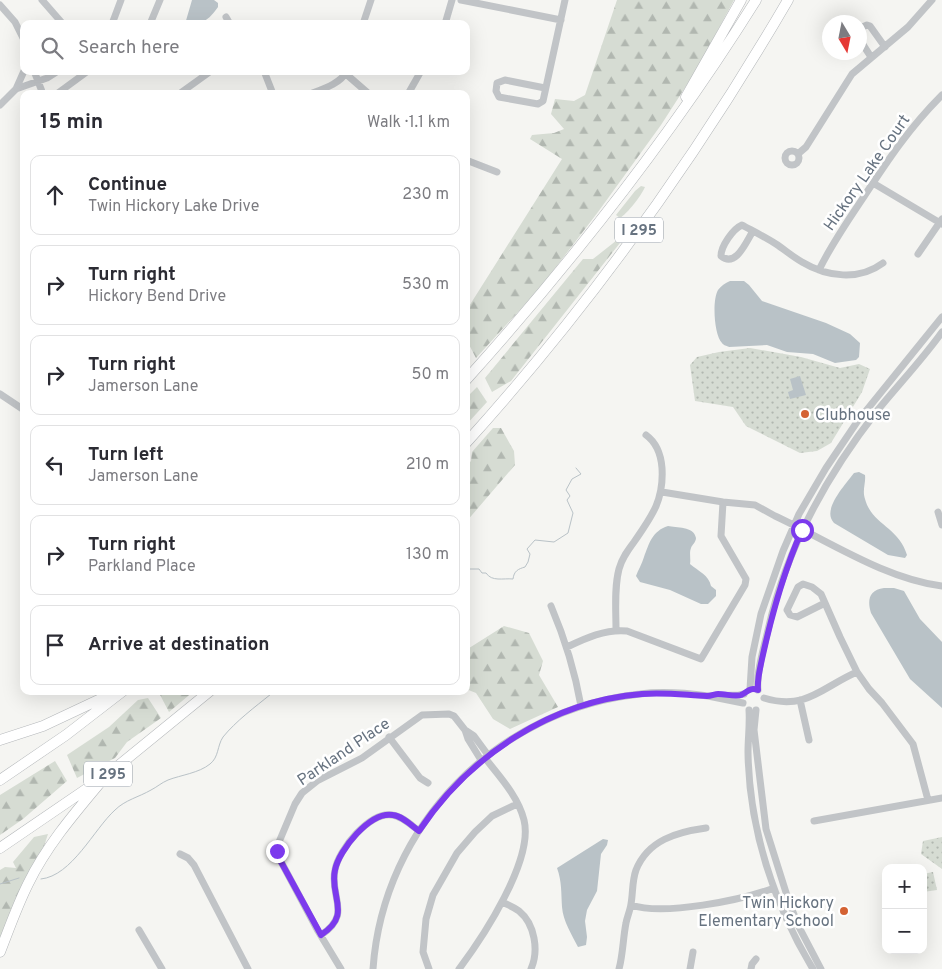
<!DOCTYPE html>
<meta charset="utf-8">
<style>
:root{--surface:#fff;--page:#f7f7f7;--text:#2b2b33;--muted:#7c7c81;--line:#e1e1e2}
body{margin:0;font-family:Overpass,sans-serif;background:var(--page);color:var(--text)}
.controls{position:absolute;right:15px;bottom:15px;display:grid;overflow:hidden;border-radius:10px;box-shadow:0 5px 20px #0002}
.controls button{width:45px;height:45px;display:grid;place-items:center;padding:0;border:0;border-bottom:1px solid var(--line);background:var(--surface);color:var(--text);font:25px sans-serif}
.compass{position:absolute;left:822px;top:15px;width:45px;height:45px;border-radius:50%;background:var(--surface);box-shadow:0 5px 20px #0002;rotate:170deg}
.stop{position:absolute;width:15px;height:15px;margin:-11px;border:4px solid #7c3aed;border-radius:50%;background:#fff}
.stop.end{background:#7c3aed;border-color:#fff;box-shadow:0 1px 5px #0008}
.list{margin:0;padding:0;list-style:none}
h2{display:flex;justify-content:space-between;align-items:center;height:65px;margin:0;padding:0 20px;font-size:21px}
h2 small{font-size:16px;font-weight:400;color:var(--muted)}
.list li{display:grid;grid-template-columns:32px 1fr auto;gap:15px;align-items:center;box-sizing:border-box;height:80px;margin:0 10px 10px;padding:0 10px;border:1px solid var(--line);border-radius:10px}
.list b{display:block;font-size:19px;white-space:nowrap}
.list p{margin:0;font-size:16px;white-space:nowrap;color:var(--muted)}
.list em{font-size:16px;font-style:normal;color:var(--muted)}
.icon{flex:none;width:28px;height:28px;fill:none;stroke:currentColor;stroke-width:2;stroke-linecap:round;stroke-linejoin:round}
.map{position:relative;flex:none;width:942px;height:969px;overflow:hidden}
.search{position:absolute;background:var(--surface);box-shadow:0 5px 20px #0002;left:20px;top:20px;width:450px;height:55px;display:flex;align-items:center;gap:12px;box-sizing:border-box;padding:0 18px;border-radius:10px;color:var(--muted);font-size:19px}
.panel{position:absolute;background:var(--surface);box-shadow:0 5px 20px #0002;left:20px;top:90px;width:450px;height:605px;border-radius:10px}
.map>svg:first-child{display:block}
</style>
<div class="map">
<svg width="942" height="969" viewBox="0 0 942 969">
<defs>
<pattern id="grass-dots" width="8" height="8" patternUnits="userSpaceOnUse" patternTransform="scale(1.25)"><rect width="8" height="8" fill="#d6dcd3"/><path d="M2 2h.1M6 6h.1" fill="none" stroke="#b1b7b0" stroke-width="1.8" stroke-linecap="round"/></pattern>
<pattern id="forest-firs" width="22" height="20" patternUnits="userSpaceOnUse" patternTransform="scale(1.25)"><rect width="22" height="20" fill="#d6dcd3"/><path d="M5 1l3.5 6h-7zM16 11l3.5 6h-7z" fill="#b1b7b0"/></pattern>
</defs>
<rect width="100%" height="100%" fill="#f5f5f2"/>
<!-- grass -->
<path fill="url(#grass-dots)" d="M750 348 801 357 840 368 859 364 870 369 862 392 831 443 817 451 800 453 746 426 733 407 695 401 690 365 697 357 719 352Z
M942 837V869L921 854 923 841Z
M933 872 937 890 923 892V874Z"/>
<!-- forest -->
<path fill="url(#forest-firs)" d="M617 0H734L697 69 661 125 598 212 540 288 476 358 466 339V311L562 159 530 139 532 135 554 133 564 129 551 114 555 99 574 101 585 95Z
M641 186 645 187C641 196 628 213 620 218L616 215 635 191Z
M631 229 511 381 492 392 485 378 583 259H593Z
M477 387 487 402 466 425V398Z
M493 428H501L514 451 515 465 466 522V467L471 461 472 452Z
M504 626 529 633 543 661 539 675 558 707 510 729 493 719 476 693 466 689V650Z
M158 691H194L169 712Z
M148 698 161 718 127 742 115 758 77 778 67 755 109 727 138 700Z
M55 761 67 781 23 819 0 835V795Z
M48 834 43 849 0 941V870L5 867 16 868 13 862 34 837Z"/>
<!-- water -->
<path fill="#b9c2c7" d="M192 0H214L218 3V7C208 21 203 24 185 24Z
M730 281H744L749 285 762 301 826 323 850 334 860 343 859 357 856 360 835 363 813 354 787 352 767 345 729 347C727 346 723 345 722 343 714 335 712 300 718 290 721 286 725 283 730 281Z
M800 376 806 395 790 399 788 392 793 390 790 379Z
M859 472 865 475C866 483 862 490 865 499 872 525 899 527 907 555L905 558 888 555 834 523C821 510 846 484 854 473Z
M668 526C676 528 694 526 696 538 696 542 692 545 691 548 689 553 691 559 690 564 698 571 709 575 711 586L716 590V596L708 604H701L670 590 640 582 636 576C638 570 642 564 644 557 649 544 652 531 668 526Z
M884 588H894L904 591 920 619 942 642V708L910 679 871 613C867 600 869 590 884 588Z
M603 839 608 840 607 845 601 854 597 891 587 910 585 921 587 937 586 945 578 947C572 935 563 921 562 907 561 893 562 882 557 868Z"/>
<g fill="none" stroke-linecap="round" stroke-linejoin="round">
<!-- stream -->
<path stroke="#b9c2c7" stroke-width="1" d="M466 569H479L482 573H486C492 582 503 578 513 579 514 571 518 569 525 567L528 562 530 554 527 549 535 540 554 542 568 533 573 513 567 500 570 496 566 490 572 479 581 474 576 468
M41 879C72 876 94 829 115 810 125 800 139 797 151 790 157 787 161 783 168 780 181 775 199 773 210 764 219 757 217 746 223 737 236 721 255 707 271 694L278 691
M0 884 19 878"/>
<defs>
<path id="highway" d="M686 97 741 0
M466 380C573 261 671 136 756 0
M466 443C589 307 696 158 788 0
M0 740 43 726 109 695
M0 780 66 735 123 691
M0 848 107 775 210 691
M0 952C9 929 17 906 28 884 46 847 73 815 99 784"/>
</defs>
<!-- highway casing -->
<use href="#highway" stroke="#b4b7ba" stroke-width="11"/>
<!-- minor -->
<path stroke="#c1c4c7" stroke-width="7" d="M42 0 63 24
M461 0 561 20
M0 5 15 22 24 40
M226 17 230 24
M112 24 121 0
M150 24 160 0
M363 24 371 0
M445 24 452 0
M860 28 867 25 870 26 885 47
M860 40 871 57
M34 71 43 94
M264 71 273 94
M346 74 369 94
M545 88 505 80 497 83 496 91 499 97 538 104 543 101 565 0
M16 89 24 71
M58 93 88 71
M179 94 211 71
M310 94C323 89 340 84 347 71
M408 94 421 71
M0 105 16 89 47 78 58 71
M785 158a7 7 0 1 1 14 0a7 7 0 1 1-14 0Z
M799 153 806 147 852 74 908 27 932 0
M466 160 497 172
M873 183 942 224
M753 231C746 242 736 268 721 256 721 246 733 229 742 225 753 231 765 237 776 244 785 250 793 257 802 262 827 277 859 281 883 263
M918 254 942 219
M819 270C831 245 847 222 863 198 888 160 909 128 942 95
M0 394 24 410
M662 492 723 502 755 505 775 516C827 540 885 579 942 586
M938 512 942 525
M825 603 797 617 790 615 787 610 798 587 803 584 812 587 821 594 840 637 857 672 869 689 882 703 913 744 928 800
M551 606C565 639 575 672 581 706
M616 630C616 610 614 588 619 569 622 558 628 550 634 542 652 516 664 500 662 468 661 455 657 443 646 435
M567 647C586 638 605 629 627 631L701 659 745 585 746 579 721 536 723 502
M750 689 752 657 761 614 783 551 799 514 826 468 857 422 942 317
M758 690C756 673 764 647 768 630 786 550 826 476 877 411 898 385 922 360 942 332
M764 698C806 711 822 687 857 672
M800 700 809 740
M743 703 708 696 739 695 744 694
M749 710C750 724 748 738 748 752 749 828 774 905 813 969
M756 710 754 730 766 829 789 902 799 927 821 969
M389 737 420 778 428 783
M481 760 468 739 465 730 474 736 488 755
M814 821 942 798
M180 854 188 858 194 865 248 969
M502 902C508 905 514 907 519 911 535 924 539 951 531 969
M631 905C664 916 742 900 774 888
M139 930 162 969
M321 935C353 914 329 897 335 870 338 850 370 811 392 815 402 816 411 825 419 831
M341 969 318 931 278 856 279 842 295 804 302 793 317 781 362 758 422 715 449 714 454 716 465 730
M373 969C383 825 498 709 640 694 663 691 686 693 708 696
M429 969 423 952 426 919 433 895 457 853 475 832 492 816 517 804
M459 969C483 937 534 860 524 820 518 796 499 776 485 758
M619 969C623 954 623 938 626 923 627 917 630 911 631 904 633 893 632 881 636 870 648 840 677 832 706 828
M690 969 693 952
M751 969 752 964 756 959"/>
<!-- highway -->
<use href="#highway" stroke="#fff" stroke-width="10"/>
</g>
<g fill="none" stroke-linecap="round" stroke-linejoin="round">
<!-- route -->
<path stroke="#7c3aed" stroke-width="6" d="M277 851 280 860 321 935C353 914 329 897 335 870 339 850 370 811 393 815 402 816 411 825 419 831 469 756 551 701 642 694 664 692 685 695 707 696 711 696 715 694 718 694 726 694 735 697 741 695 748 692 749 687 758 690 757 679 760 669 762 659 772 613 783 573 802 530"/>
</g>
<!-- markers -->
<g fill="#d46233" stroke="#fff" stroke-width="2">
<circle cx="805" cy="414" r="5"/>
<circle cx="844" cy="911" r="5"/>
</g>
<g text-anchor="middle" stroke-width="5" stroke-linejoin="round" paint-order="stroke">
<!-- shield labels -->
<g fill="#fff" stroke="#959da6" stroke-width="1">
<rect x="615" y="217.5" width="48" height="25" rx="4"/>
<rect x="84" y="761.5" width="48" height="25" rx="4"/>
</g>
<g font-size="15" font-weight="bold" fill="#677380">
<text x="639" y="235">I 295</text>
<text x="108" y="779">I 295</text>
</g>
<!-- street labels -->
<g font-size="16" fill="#677380" stroke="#fff">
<text transform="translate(866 172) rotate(-55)" y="6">Hickory Lake Court</text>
<text transform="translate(343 751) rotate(-34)" y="6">Parkland Place</text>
</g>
<!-- poi labels -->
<g font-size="16" fill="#677380" stroke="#fff" text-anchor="start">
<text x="815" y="420">Clubhouse</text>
<text x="834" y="908" text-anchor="end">Twin Hickory<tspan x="834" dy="18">Elementary School</tspan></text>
</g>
</g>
</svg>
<div class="controls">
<button>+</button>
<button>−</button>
</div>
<svg class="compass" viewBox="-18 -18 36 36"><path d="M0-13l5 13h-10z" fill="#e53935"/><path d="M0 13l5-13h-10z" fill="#7c7c81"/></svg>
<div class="stop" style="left:802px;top:530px"></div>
<div class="stop end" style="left:277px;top:851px"></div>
<div class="search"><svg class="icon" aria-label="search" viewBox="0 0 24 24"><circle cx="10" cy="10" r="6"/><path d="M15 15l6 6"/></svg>Search here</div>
<section class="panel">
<h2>15 min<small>Walk · 1.1 km</small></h2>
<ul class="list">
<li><svg class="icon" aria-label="ahead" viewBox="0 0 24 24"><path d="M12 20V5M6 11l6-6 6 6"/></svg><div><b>Continue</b><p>Twin Hickory Lake Drive</p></div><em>230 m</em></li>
<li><svg class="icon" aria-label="right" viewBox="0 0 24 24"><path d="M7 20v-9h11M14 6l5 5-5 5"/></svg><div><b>Turn right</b><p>Hickory Bend Drive</p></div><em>530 m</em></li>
<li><svg class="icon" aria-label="right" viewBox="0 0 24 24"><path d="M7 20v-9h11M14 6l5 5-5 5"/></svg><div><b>Turn right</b><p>Jamerson Lane</p></div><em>50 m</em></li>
<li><svg class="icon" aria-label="left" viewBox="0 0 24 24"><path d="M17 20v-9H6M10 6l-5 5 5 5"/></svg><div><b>Turn left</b><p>Jamerson Lane</p></div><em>210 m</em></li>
<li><svg class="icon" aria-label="right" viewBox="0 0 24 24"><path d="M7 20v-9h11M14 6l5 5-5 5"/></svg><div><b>Turn right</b><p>Parkland Place</p></div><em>130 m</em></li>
<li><svg class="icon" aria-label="arrive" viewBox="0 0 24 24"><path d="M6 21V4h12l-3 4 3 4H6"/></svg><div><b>Arrive at destination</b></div></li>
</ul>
</section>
</div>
